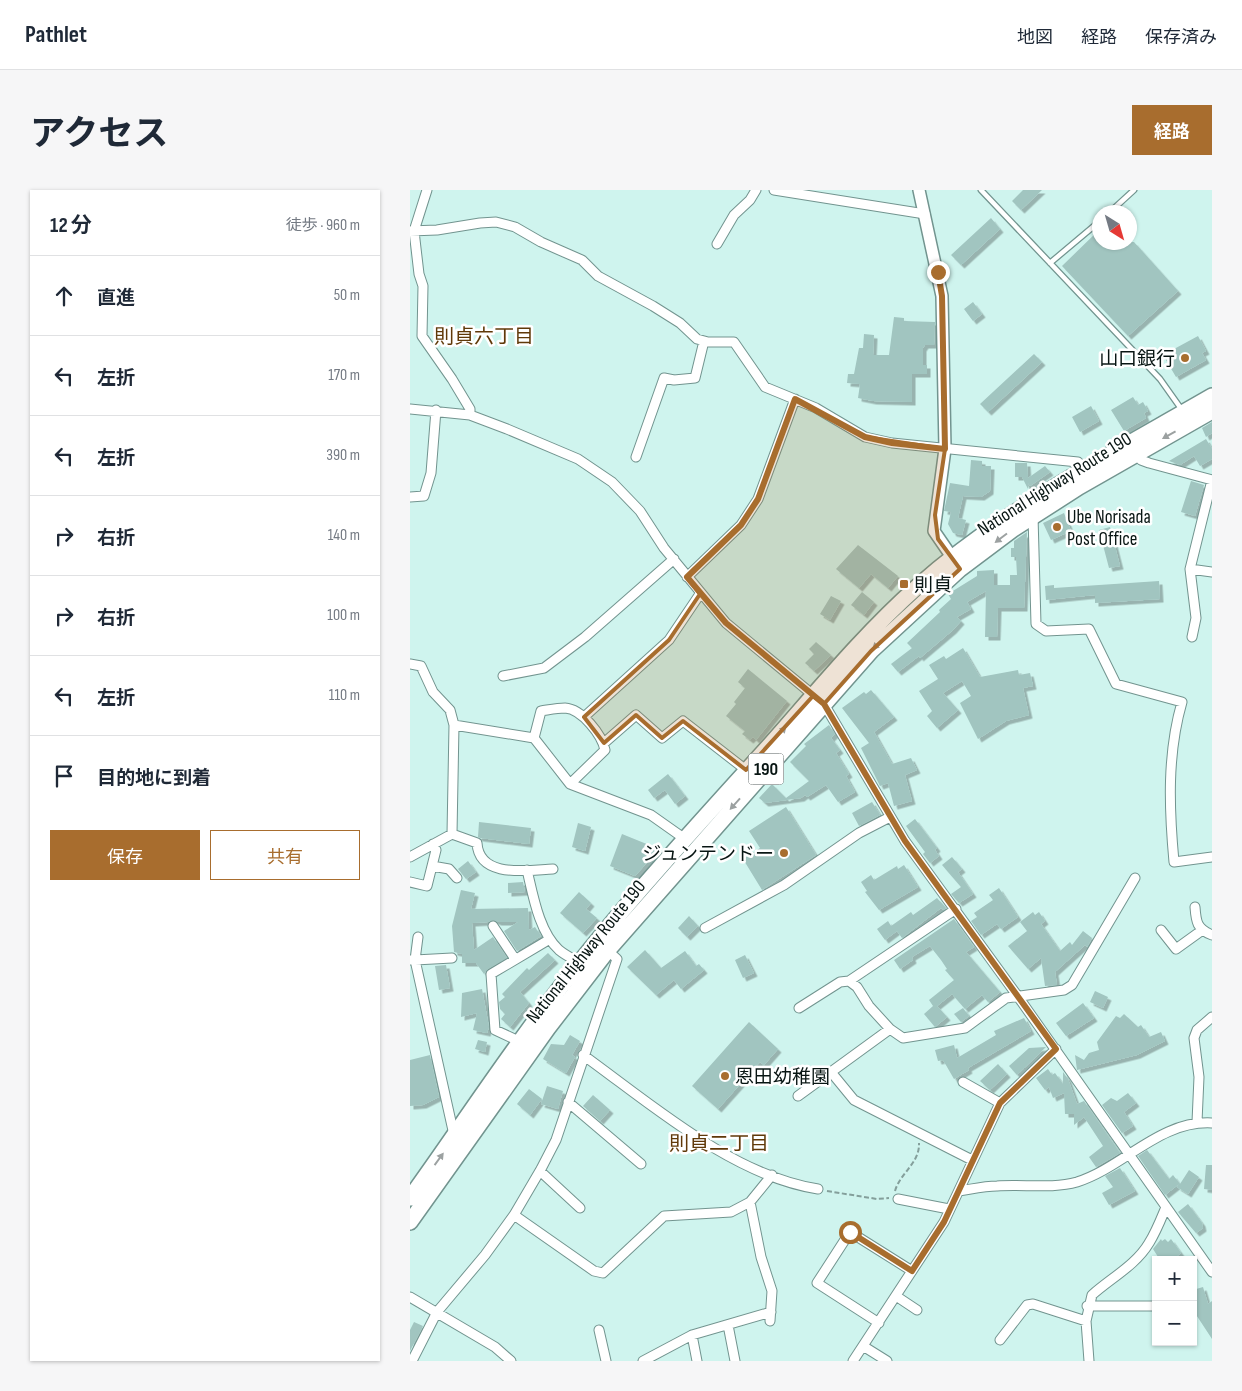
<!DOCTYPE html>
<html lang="ja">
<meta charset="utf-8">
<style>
:root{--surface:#fff;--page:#f6f6f7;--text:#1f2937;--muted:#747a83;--line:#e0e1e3;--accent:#a86d2e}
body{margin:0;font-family:"Sofia Sans Condensed","Noto Sans JP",sans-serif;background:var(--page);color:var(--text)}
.controls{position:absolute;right:15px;bottom:15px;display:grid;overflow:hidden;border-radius:0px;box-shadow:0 1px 4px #0004}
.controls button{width:45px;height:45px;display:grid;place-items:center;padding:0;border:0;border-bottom:1px solid var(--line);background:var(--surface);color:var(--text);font:25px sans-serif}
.compass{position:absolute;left:682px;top:15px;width:45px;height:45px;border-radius:50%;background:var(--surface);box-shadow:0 1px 4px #0004;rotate:143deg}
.stop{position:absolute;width:15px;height:15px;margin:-11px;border:4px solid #a86d2e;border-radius:50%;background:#fff}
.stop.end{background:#a86d2e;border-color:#fff;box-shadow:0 1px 5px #0008}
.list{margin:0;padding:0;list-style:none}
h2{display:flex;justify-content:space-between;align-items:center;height:65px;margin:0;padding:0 20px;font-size:21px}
h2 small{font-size:16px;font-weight:400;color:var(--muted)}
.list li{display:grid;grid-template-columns:32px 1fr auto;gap:15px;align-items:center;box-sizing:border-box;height:80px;padding:0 20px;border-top:1px solid var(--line)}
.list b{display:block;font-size:19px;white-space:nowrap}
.list em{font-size:16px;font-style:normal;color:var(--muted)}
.actions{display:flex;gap:10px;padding:15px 20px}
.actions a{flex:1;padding:11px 0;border:1px solid var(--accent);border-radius:0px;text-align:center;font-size:18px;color:var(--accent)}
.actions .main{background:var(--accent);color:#fff}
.icon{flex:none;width:28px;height:28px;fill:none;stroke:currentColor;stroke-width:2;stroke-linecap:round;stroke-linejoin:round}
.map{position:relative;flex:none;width:802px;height:1171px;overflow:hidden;border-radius:0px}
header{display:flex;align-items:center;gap:30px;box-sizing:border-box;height:70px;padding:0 25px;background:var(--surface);border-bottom:1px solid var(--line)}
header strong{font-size:24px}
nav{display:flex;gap:28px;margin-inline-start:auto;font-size:18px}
.intro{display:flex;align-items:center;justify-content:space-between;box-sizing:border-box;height:120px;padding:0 30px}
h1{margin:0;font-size:35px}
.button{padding:12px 22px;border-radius:0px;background:var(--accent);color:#fff;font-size:18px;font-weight:700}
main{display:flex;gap:30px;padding:0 30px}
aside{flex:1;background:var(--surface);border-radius:0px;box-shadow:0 1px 4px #0004}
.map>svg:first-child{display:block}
</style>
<header>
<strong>Pathlet</strong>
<nav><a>地図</a><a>経路</a><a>保存済み</a></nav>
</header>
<div class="intro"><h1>アクセス</h1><a class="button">経路</a></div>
<main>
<aside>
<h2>12 分<small>徒歩 · 960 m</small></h2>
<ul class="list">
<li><svg class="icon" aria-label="ahead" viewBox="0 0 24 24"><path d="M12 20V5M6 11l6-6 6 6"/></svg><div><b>直進</b></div><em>50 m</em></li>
<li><svg class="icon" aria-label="left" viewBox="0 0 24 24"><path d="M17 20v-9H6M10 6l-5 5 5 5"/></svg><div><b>左折</b></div><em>170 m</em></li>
<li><svg class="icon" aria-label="left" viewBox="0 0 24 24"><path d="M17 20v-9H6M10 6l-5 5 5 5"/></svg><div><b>左折</b></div><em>390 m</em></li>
<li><svg class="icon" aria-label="right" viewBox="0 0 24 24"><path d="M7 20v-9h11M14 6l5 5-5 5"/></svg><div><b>右折</b></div><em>140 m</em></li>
<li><svg class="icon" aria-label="right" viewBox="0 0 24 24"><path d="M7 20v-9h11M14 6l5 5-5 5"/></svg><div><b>右折</b></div><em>100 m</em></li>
<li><svg class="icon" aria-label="left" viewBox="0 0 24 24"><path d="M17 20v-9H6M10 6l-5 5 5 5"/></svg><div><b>左折</b></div><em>110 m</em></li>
<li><svg class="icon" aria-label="arrive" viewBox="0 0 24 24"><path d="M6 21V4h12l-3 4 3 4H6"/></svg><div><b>目的地に到着</b></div></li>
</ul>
<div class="actions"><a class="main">保存</a><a>共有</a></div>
</aside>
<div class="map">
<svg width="802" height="1171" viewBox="0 0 802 1171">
<defs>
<filter id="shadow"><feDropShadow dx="3.5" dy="3.5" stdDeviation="0" flood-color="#0004"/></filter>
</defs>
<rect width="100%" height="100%" fill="#cff4ee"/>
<!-- building -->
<path fill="#a1c5c0" filter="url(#shadow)" d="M613 0H632L611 20 602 11Z
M581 28 590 39 551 75 541 65Z
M690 39V52H724L768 101 718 146 652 76Z
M563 112 572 124 563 131 554 119Z
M484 127 494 128V131L525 132 524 155H515L513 158V175H517V184H502V212L463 211 448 208 450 194 437 193 438 184H444L449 158H453L454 144 464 145 463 165H479Z
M788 146 796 161 792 163 796 170 766 187 753 165Z
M624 164 632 172 578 222 570 214Z
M723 207 728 215 733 212 738 221 734 223 736 228 714 241 701 220Z
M681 216 689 231 670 242 662 227Z
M802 232V243L796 247 792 238Z
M796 249 802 259V269L790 276 784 266 770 275 759 271Z
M561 270 572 271V276H581L580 301 571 307 553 306 548 328 556 330 552 345 543 343 538 334 541 322 534 321 540 293 559 296Z
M605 273H617L618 288 635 276 640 282 620 296 618 293V299L612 287H605Z
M781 291 794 295 785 326 771 322Z
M654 323 661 341 641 350 633 333Z
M700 337 710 376 699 378 689 340Z
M617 342 614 418H588L587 447H575L576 401 557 412 561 419 547 427 551 431 543 440 510 468 509 466 488 482 481 474 502 458 497 453 530 422 529 420 541 409 538 404 567 386V381L584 380V395H600V385H607L606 367H601V358H604V351Z
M448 355 488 386 478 398 461 384 449 398 426 379Z
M749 391 750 409 685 413V405L636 410 635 396 644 395V398Z
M452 402 464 412 454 425 441 415Z
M421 406 431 411 420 430 410 424Z
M406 452 421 465 404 481 395 473 404 464 399 459Z
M553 458 570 487 608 480 609 485 620 483 623 496 613 498 619 525 596 531 568 549 550 513 561 506 552 491 533 503 548 520 527 538 517 526 522 521 509 501 528 489 519 475 534 466 536 469Z
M338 479 377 511 346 550 343 547 340 550 332 544 335 541 316 526 326 514 324 512 335 498 328 492Z
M461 500 484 527 464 542 482 574 501 568 507 580 495 585 502 611 484 616 478 593 470 596 451 558 459 553 432 518 454 502 456 504Z
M419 535 425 544 421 548 430 560 426 563 439 584 436 586 445 602 428 612 416 595 397 607 395 605 391 608 355 613 349 608 362 594 376 608 399 591 380 572 396 556 394 554Z
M258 584 275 606 265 614 255 600 244 608 238 600Z
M462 612 470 625 449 636 442 623Z
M376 617 406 665 352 700 333 669 350 658 339 641Z
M505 629 527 658 525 660 529 666 520 673 513 664 515 662 496 636Z
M69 632 121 638 119 654 70 648 68 647Z
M168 633 181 637 175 661 162 657Z
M212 644 249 659 225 686 200 676Z
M542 667 552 679 548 682 563 704 549 713 541 704 551 697 532 675Z
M58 671 66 682 56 689 48 679Z
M494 675 508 697 469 720 455 702 457 701 451 692 461 685 464 690 487 676 488 679Z
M113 692 115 702 98 703V693Z
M589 698 608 727 591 739 587 734 571 745 561 731 567 727 564 723 583 710 579 705Z
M51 700 65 703 61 719 118 718 119 740 125 737 131 746 107 761 94 741 108 732H88L83 730 78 732 62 733 64 760 83 747 97 768 78 779 74 784 66 773H52V764L44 762 42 736Z
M169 702 181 713 176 719 187 728 173 743 150 723Z
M527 708 536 718 533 720 531 718 492 748 487 741 475 750 467 739 478 731 481 736 501 722 503 725Z
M623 722 625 725 629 722 635 731 631 734 650 761 660 752 662 755 673 741 682 748 677 757 675 755 645 782 647 795 635 796 631 768 618 779 598 756 617 741 610 732Z
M279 726 288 736 277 747 268 738Z
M544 729 564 757 556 762 590 802 578 812 572 805 555 819 542 804 527 816 537 827 525 837 514 824 523 816 519 810 544 790 535 780 537 779 531 770 520 756 502 767 503 770 490 779 484 770Z
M235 760 251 778 275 761 286 776 289 774 294 780 271 799 264 790 246 805 217 777Z
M138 763 145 770 110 802 119 813 100 837 91 829 95 824 90 819 89 812 95 807 92 804 117 778 119 780Z
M335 765 344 783 333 788 325 770Z
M36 775 40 798 29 800 25 776Z
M72 799 79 837 77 843 63 840 67 823 51 827 52 803Z
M685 801 698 807 693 818 680 812Z
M673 813 684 828 656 846 646 833Z
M553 818 559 826 551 832 544 824Z
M714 824 728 837 731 835 739 847 751 842 755 851 727 865 667 880 665 865 674 870 679 863 689 860 687 852 706 826 710 828Z
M614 828 621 841 558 878 559 880 544 889 533 870 528 871 525 860 544 855 547 868 586 845 584 841Z
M339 832 368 859 354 875 350 872 308 919 282 896Z
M160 845 170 851 162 865 165 867 156 883 133 869 141 854 154 855Z
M68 850 77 852 75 862 65 859Z
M636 857 607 885 599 876 619 858Z
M20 865 29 907 13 915 0 916V870Z
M588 874 597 884 580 900 570 891Z
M638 879 642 885 645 883 653 894V882L658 889 667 914 674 911 710 963 686 977 679 967 693 956 674 927 664 935V924H655L654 903 643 908 639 897 635 900 626 888Z
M137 896 153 901 148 919 131 914Z
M119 899 132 909 120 925 107 914Z
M718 903 726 913 714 922 723 936 712 943 692 915 701 908 707 911Z
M183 905 200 920 190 931 173 916Z
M737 960 759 989 763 985 770 994 779 980 789 987 778 1004 767 997 769 994 755 1005 728 966Z
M796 975H802V1000L794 999Z
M710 978 725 1001 699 1015 692 1003 703 997 695 986Z
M778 1014 792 1033 793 1038 786 1043 768 1022Z
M751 1049 752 1051 755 1049 758 1052 761 1049 771 1063 762 1070H750L743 1059Z
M793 1097 798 1114 802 1111V1149L783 1120V1100Z
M4 1132 13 1136 0 1161V1140Z"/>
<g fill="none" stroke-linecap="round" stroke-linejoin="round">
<defs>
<path id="service" d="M571 0 750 189 772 220
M700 22 724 0
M640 73 690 31"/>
<path id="minor" d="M17 0 4 41 9 84 13 96 12 146 42 189 60 219V225
M364 0 515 24
M0 41 27 40 70 33 86 32 105 37 131 52 172 70 188 86 243 116 270 133 287 149 298 152H324L355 197 406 218 455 247 482 253 668 272 673 278
M307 54 324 25 340 10 346 0
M0 219 60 225 97 239 168 269 202 292 230 321 254 358 316 433 414 514 495 651 609 808 802 1082
M724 262 731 270 739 273 802 290
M226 267 254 188 264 190 285 188 294 151
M0 307 14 306 21 283 26 220
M623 326 626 434 636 441 679 439 706 494 772 512C757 564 759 618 764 672L802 667
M780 379 802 382
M277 387 331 335 348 309 385 209
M782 447 786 428 780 379 802 290
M0 474 11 476 23 502 40 520 44 535 42 644 0 667
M93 486 134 478 175 447 264 369
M174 527 259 450 290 404
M44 535 124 548 160 594 241 625 275 649
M124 548 131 521C138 520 147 518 155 518 172 519 192 545 195 560L160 594
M194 553 226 525 252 548 273 531 336 580
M42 644 67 653C69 689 118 680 143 679
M22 676 39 679 47 688
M117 680C123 705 129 742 149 760 155 765 163 769 170 773
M0 692 17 696 26 660 23 654
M785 717C786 732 787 739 802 745
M83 736 105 769
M295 738 374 695 449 643 480 627
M751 740 766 759 791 741
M8 747 5 770 42 768
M0 770H5L44 945
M439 791 546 719
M389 818 430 792 439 791 447 797 459 816 480 839
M111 852 85 840 81 784 140 749
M173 865C241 914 323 986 408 999
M421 882 444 910 562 970
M553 892 590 913
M388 906 480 839 493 848 555 838 596 808 654 800 662 795 725 688
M158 912 231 974
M787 932 789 887 784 848 787 840 802 827
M130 981 170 1018
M549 1001C562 999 575 996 587 996 613 994 642 999 667 992 714 977 750 930 802 933
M488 1009 539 1019
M340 1012 351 1067 362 1101 360 1131
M104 1025 184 1081 193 1083 254 1026 321 1022 340 1012 362 985
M486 1106 507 1120
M0 1107 85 1157 101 1171
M677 1116H746
M469 1133 407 1093 440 1042 502 1081
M318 1135 325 1171
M189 1140 196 1171
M282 1145 287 1171
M590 1150 617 1115 623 1114 676 1131
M453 1156 477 1171
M2 1171 27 1122 75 1065 104 1025 131 979 146 950 207 769 195 758
M233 1171 282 1145 361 1122
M443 1171 534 1032 590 913 646 859
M679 1171 676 1131 682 1105C701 1088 726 1075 739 1053 746 1042 751 1029 756 1017"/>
<path id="tertiary" d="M509 0 532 106 535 259 524 341 546 373"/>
<path id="trunk" d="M0 1008C47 943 91 875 140 811 207 722 283 640 358 557 406 503 453 445 507 397 596 318 700 265 802 206
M0 1032 138 838 198 760 461 461 550 379 602 340 669 297 802 221"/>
</defs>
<!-- service casing -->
<use href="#service" stroke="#72948f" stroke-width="7"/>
<!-- minor casing -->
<use href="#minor" stroke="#72948f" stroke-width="11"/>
<!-- tertiary casing -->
<use href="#tertiary" stroke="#72948f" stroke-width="14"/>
<!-- trunk casing -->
<use href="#trunk" stroke="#72948f" stroke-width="18"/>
<!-- path -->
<path stroke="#849f9b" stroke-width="2" stroke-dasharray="5 2.5" stroke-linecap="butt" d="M417 1001 467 1009 479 1008
M485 1001C490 983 510 973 509 953"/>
<!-- service -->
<use href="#service" stroke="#fff" stroke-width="4.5"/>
<!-- minor -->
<use href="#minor" stroke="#fff" stroke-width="9"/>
<!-- tertiary -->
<use href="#tertiary" stroke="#fff" stroke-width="11"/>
<!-- trunk -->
<use href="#trunk" stroke="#fff" stroke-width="15"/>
</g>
<!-- one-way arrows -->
<defs><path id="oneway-solid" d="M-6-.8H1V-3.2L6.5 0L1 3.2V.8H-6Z" transform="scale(1.25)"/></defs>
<g fill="#9ca1a1">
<use href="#oneway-solid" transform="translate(759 245) rotate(151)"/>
<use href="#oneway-solid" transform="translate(591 348) rotate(143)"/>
<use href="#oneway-solid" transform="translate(468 454) rotate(137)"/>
<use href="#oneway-solid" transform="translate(371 542) rotate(-48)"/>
<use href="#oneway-solid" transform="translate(325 614) rotate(132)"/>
<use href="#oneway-solid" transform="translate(29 969) rotate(-54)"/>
</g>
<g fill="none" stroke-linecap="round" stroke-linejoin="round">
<!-- route -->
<path stroke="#a86d2e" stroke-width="6" d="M440 1042 502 1081 534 1032 590 913 646 859 495 651 414 514 316 433 277 387 331 335 348 309 385 209 455 247 482 253 535 259 532 106 528 82"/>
</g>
<!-- marked area -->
<path fill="#a86d2e" fill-opacity="0.2" stroke="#a86d2e" stroke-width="4" stroke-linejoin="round" d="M385 209 455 247 535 259 525 325 528 349 550 379 461 461 414 514 403 506 336 580 273 531 252 548 226 525 194 553 174 527 259 450 290 404 277 387 331 335 348 309Z"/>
<!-- markers -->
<g fill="#a86d2e" stroke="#fff" stroke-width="2">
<circle cx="775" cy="168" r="5"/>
<circle cx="647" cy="337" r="5"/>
<rect x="489" y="389" width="10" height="10" rx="2.5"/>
<circle cx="374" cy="663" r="5"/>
<circle cx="315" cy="886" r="5"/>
</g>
<g text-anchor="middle" stroke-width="5" stroke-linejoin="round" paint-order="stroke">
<!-- shield labels -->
<rect fill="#fff" stroke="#525b5a" stroke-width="1" x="338.5" y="563.5" width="35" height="31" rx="4"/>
<g font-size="18" font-weight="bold" fill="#081513">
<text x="356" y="585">190</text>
</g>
<!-- poi labels -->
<g font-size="19" fill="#081513" stroke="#fff" text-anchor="start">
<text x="765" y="175" text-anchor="end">山口銀行</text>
<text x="657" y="333">Ube Norisada<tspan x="657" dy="22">Post Office</tspan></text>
<text x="504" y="401">則貞</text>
<text x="364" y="670" text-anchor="end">ジュンテンドー</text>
<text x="325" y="893">恩田幼稚園</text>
</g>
<!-- street labels -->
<g font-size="19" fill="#081513" stroke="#fff">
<text transform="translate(644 293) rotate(-32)" y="7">National Highway Route 190</text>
<text transform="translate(175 761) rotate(-51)" y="7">National Highway Route 190</text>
</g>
<!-- neighbourhood labels -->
<g font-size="20" fill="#603909" stroke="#fff">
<text x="74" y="153">則貞六丁目</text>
<text x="309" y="960">則貞二丁目</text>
</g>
</g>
</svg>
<div class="controls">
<button>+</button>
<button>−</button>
</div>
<svg class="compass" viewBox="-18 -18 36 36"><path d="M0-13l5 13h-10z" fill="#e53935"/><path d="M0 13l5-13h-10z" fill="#747a83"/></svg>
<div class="stop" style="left:440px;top:1042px"></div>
<div class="stop end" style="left:528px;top:82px"></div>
</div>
</main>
